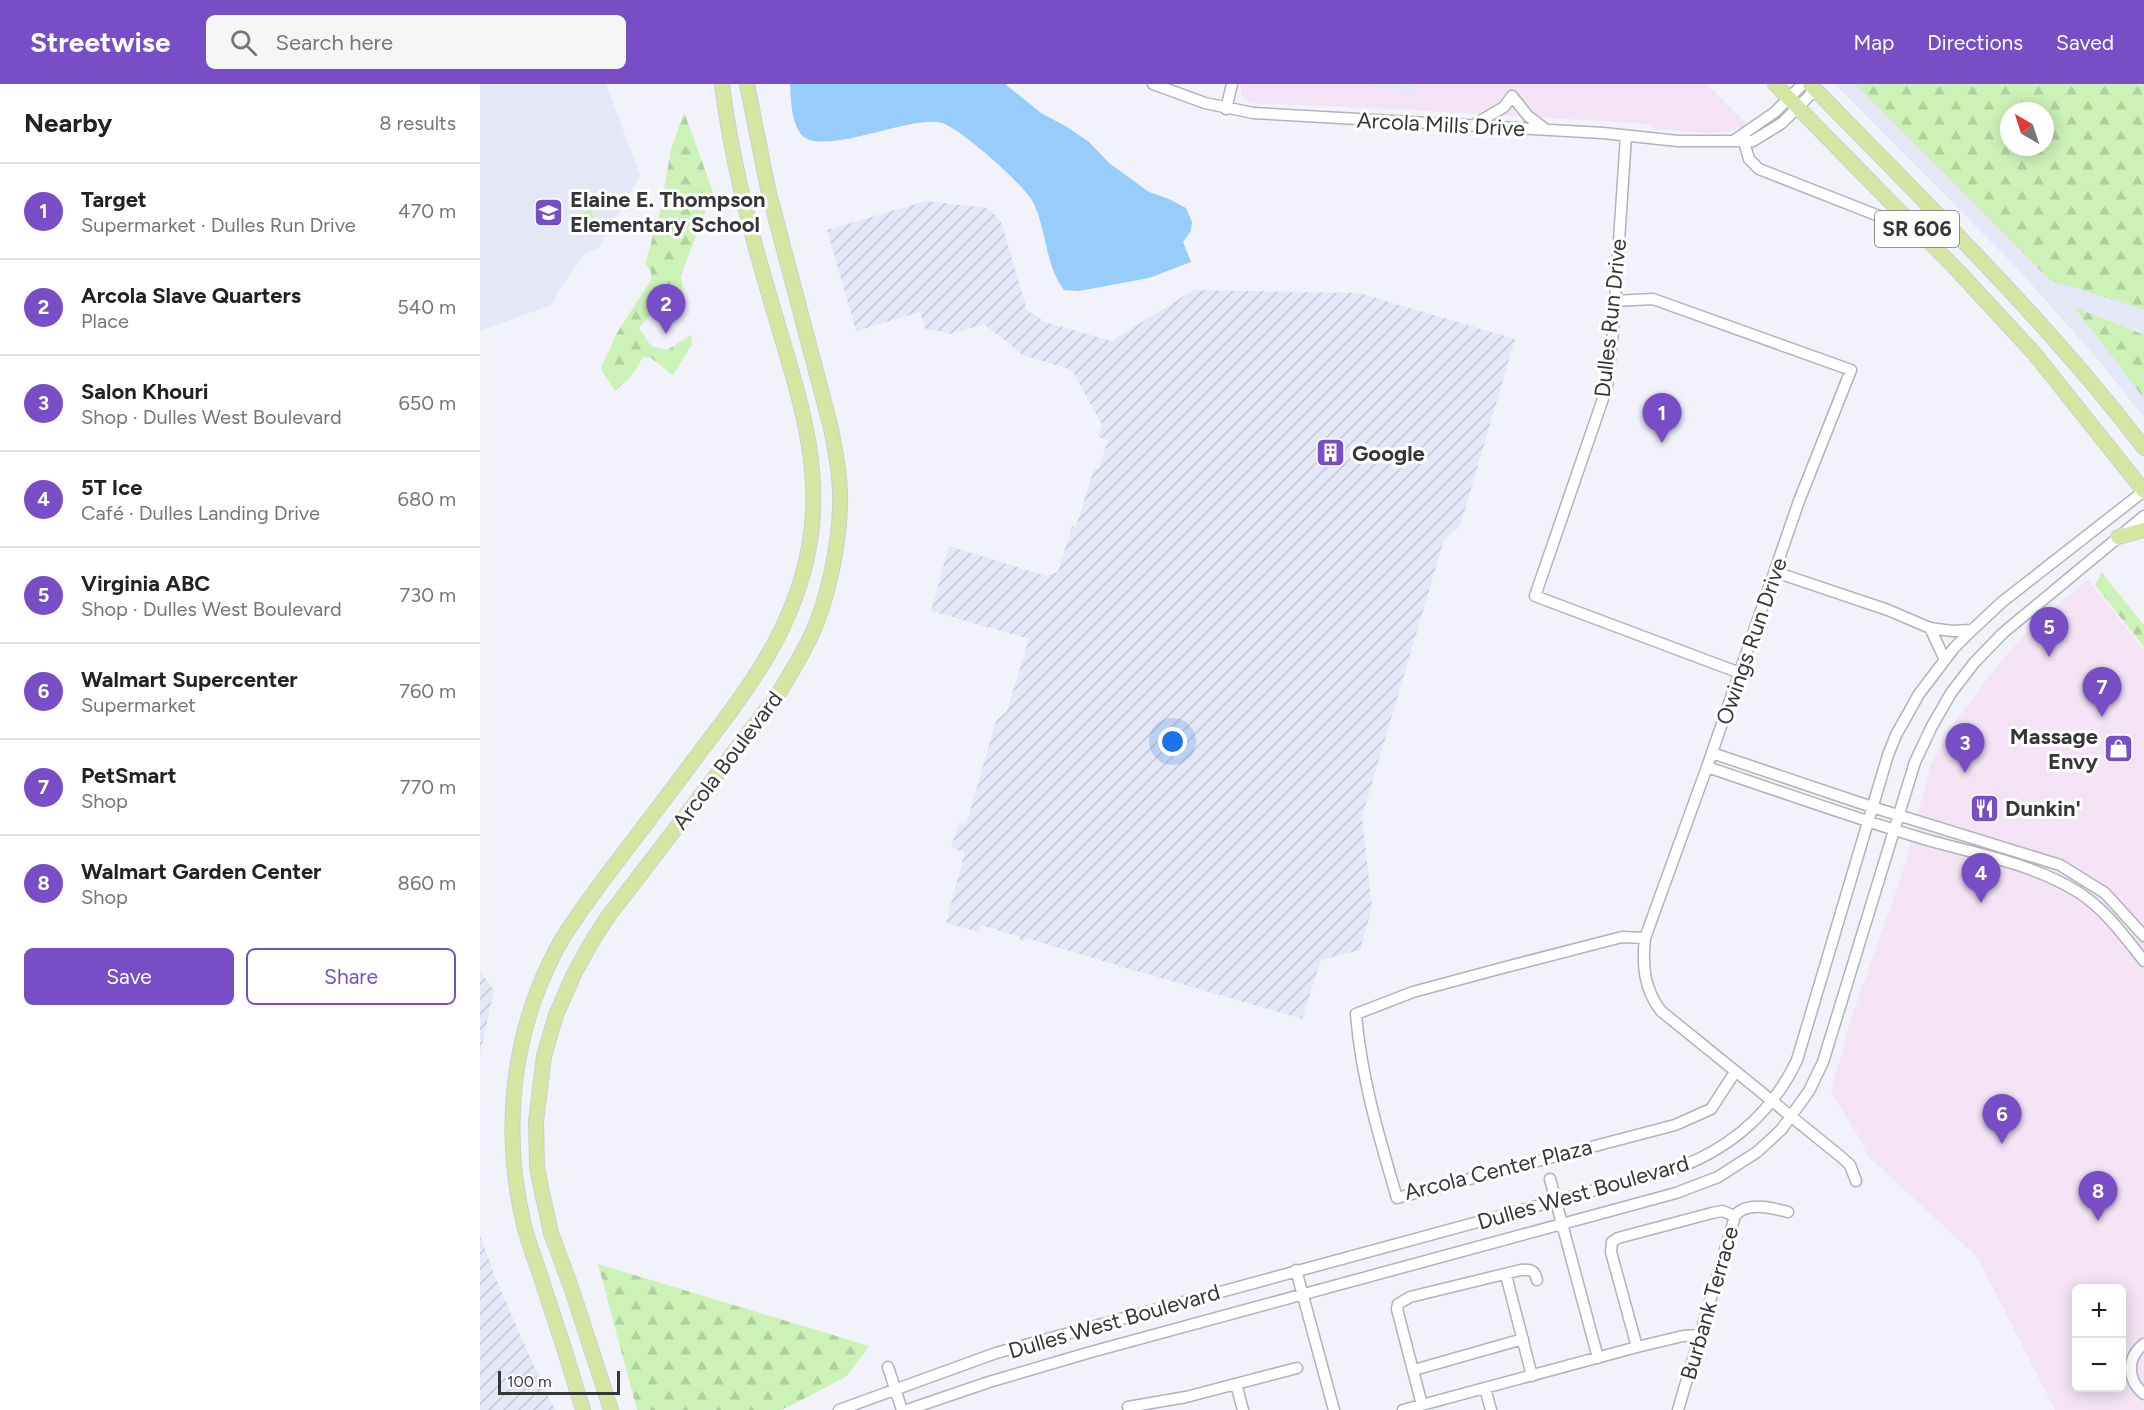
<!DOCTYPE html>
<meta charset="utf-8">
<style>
:root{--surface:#fff;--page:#f6f6f6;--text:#222;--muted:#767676;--line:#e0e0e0;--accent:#784ec7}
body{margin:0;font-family:Figtree,sans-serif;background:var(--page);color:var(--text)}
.controls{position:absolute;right:18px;bottom:18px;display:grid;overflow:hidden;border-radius:9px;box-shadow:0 3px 15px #0003}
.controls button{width:54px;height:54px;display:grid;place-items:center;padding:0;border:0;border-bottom:2px solid var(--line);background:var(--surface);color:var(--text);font:30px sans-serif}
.compass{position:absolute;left:1520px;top:18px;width:54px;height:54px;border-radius:50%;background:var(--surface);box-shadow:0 3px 15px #0003;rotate:321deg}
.scale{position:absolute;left:18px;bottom:15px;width:122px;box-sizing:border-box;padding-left:6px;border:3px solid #363639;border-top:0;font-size:16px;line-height:21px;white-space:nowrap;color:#363639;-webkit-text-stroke:4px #fff;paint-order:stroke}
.you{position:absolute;left:693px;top:658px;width:21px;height:21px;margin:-15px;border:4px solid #fff;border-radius:50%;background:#1a73e8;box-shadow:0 0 0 9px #1a73e833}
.badge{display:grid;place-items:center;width:39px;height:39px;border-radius:50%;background:var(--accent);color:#fff;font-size:20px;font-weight:700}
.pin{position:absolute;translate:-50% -50px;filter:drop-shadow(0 2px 3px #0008)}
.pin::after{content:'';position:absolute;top:32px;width:21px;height:18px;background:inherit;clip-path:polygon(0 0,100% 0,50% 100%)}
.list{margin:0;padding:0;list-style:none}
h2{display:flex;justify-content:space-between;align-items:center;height:78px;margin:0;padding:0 24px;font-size:26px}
h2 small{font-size:20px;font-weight:400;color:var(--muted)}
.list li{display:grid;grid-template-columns:39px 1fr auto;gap:18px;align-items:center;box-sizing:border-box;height:96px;padding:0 24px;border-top:2px solid var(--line)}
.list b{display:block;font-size:22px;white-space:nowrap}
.list p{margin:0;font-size:20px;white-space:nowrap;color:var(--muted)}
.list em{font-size:20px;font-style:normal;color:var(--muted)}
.actions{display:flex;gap:12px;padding:18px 24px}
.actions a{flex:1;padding:14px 0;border:2px solid var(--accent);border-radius:9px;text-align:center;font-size:21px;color:var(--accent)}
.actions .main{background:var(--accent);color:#fff}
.icon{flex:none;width:33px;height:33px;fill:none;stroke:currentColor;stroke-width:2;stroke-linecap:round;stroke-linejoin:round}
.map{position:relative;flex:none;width:1664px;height:1326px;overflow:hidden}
header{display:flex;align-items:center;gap:36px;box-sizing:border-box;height:84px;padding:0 30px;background:var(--accent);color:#fff}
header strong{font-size:28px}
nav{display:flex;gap:33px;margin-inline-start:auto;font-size:21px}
.search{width:420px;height:54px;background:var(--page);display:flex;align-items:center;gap:15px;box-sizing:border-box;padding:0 21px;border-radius:9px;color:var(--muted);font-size:22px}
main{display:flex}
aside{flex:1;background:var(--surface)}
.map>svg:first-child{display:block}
</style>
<header>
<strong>Streetwise</strong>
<div class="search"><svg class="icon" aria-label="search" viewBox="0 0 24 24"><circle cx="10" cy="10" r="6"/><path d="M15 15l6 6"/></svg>Search here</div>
<nav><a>Map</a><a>Directions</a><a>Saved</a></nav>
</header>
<main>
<aside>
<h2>Nearby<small>8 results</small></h2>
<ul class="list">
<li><span class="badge">1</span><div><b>Target</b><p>Supermarket · Dulles Run Drive</p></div><em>470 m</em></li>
<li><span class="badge">2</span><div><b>Arcola Slave Quarters</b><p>Place</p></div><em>540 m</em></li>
<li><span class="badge">3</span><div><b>Salon Khouri</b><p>Shop · Dulles West Boulevard</p></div><em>650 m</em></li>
<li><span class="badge">4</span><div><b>5T Ice</b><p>Café · Dulles Landing Drive</p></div><em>680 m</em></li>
<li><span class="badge">5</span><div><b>Virginia ABC</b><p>Shop · Dulles West Boulevard</p></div><em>730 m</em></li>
<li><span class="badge">6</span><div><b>Walmart Supercenter</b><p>Supermarket</p></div><em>760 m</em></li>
<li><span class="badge">7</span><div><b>PetSmart</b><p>Shop</p></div><em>770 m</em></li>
<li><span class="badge">8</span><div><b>Walmart Garden Center</b><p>Shop</p></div><em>860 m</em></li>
</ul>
<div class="actions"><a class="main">Save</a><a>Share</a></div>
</aside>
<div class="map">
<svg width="1664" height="1326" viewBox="0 0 1664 1326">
<defs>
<pattern id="industrial-furrows" width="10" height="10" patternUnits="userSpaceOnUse" patternTransform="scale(1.5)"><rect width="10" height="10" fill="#e4e7f6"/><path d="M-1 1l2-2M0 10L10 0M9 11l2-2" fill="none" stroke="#c4c7d4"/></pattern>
<pattern id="forest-firs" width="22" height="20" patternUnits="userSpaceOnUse" patternTransform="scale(1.5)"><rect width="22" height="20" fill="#ccf2b7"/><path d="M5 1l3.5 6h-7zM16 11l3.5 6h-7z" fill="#b0d09e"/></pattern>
</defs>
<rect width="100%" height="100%" fill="#f1f2fa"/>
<!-- commercial -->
<path fill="#f3e3f5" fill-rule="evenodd" d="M760 0H1227L1268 41 1256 46 1228 49 1176 45 1171 41 1155 39 932 26 771 19 762 12Z
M1608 496 1664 566V1326H1575L1498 1174 1388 1072 1379 1053 1351 1008 1370 938 1422 790 1451 680 1476 637 1516 583 1558 536ZM1596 1204H1642V1304H1596Z"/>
<!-- industrial -->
<path fill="url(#industrial-furrows)" d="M446 117 508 124 521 138 547 226 565 238 631 257 714 206 879 209 1035 255 980 442 964 456 882 733 892 824 880 866 841 876 822 935 643 883 642 885 637 883V881L546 854 544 857 540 856V853L501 841 499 848 466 839 485 768 471 764 479 739 486 741 516 637 527 627 549 555 451 527 469 462 566 492 578 488 592 442 596 443 614 384 619 385 628 356 618 353 622 341 592 286 543 271 504 240 469 250 452 245 446 247 440 228 376 247 347 146Z
M0 888 14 906 0 970Z
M0 1151 15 1193 53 1280 75 1326H0Z"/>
<!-- built -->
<path fill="#e4e7f6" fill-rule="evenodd" d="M0 0H126L160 91 118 165 105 169 101 175 79 206 71 221 0 247Z
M891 0H934L933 9 890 3Z
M1355 0H1664V334L1625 284 1538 185ZM1529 27H1565V63H1529Z"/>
<!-- green -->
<path fill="#ccf2b7" d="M111 125 117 141 96 149 90 133Z"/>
<!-- forest -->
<path fill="url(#forest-firs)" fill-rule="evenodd" d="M1375 0H1664V225L1571 197ZM1529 27H1565V63H1529Z
M204 28 233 108 201 191 205 218 174 227 159 244 171 262 187 266 211 251 212 260 193 291 171 274 163 273 151 293 135 307 121 284 137 249 171 196V187L165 180 181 124 191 65Z
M1594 223 1664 251V314Z
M1622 489 1664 541V563L1615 501Z
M118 1180 389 1262 367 1292 308 1323 299 1326H157Z"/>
<!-- water -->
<path fill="#98ccfa" d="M310 0H525L561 29 587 43 609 58 629 79 669 108 689 115 706 124 712 138 711 147 703 158 711 178 669 194 599 207 584 206C565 181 567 148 554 120 546 102 480 44 462 39 431 30 338 76 320 49 311 35 311 16 310 0Z"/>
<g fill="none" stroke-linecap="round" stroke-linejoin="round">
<defs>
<path id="minor" d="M673 0 725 19 773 29 1123 49 1198 57H1273L1302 39 1335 6
M1032 12 1048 32 1065 45
M746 25 752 0
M995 40 1024 23 1032 12
M1262 51 1269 75 1279 85 1404 134
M1146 52 1133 247 1127 303 1055 512 1260 589
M1256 55 1295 28 1323 0
M1135 217 1173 215 1371 286 1319 417 1227 683 1165 854C1162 881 1164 905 1181 927L1360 1072 1370 1081 1376 1097
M1295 488 1408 526 1450 544 1472 547 1492 546
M1450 544 1465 576
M1232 669 1392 723 1580 781 1625 809 1664 852
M1227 683C1299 707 1371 733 1444 755 1496 770 1551 779 1598 808 1626 826 1644 852 1664 877
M1165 854 1142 853 1022 884 933 908 876 930C881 993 899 1053 917 1114L1195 1041 1231 1025 1255 988
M1070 1095 1118 1274
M816 1186 854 1326
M1026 1191 1052 1292
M1664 1260C1646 1274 1647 1296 1664 1310
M1157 1263 1131 1168 1132 1158 1138 1154 1232 1129 1242 1127 1255 1132
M408 1283 422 1326
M934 1286 1043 1255
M756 1300 763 1326
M1005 1304 1011 1326
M942 1321 917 1225 918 1220 930 1213 1041 1186C1050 1185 1055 1186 1057 1196
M648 1323 706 1313 817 1284
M359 1326 516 1269 1200 1083C1252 1063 1293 1027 1317 976L1408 671 1416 651 1439 610 1474 564 1492 546 1522 518 1664 407
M427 1326 509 1298 611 1268 1196 1109 1238 1093 1277 1068 1301 1046 1329 1007 1343 978 1435 678 1452 642 1471 609 1494 579 1523 549 1664 432
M923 1326 1157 1263 1203 1252 1220 1251
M1198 1326 1255 1132C1266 1117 1292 1124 1308 1128"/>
<path id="major" d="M1295 0 1479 188 1553 268 1664 407
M1330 0C1444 118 1564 233 1664 364
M1638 453 1664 446
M103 1326C91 1285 78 1244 64 1203 58 1182 49 1162 44 1141 22 1050 31 952 75 868 89 841 109 816 127 791 156 753 185 715 214 676 265 608 313 550 329 463 345 378 314 298 291 217 270 146 251 74 242 0
M131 1326 91 1203 71 1149 60 1099 57 1082 56 1037 64 972 76 931 94 890 111 859 127 834 297 612C309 592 321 573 331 552 348 515 359 462 360 422 361 396 356 370 351 344L288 105 267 0"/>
</defs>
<!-- minor casing -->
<use href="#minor" stroke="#b1b3ba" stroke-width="13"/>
<!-- major casing -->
<use href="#major" stroke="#cfcfcf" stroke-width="16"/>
<!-- minor -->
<use href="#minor" stroke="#fff" stroke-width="10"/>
<!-- major -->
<use href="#major" stroke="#d4e6a2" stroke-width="14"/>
</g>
<!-- icons -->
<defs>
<symbol id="school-square" viewBox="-11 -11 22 22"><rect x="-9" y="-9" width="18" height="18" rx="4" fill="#784ec7" stroke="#fff"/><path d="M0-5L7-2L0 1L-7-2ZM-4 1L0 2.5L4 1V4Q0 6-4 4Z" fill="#fff"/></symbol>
<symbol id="building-square" viewBox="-11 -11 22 22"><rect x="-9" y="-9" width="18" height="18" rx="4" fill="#784ec7" stroke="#fff"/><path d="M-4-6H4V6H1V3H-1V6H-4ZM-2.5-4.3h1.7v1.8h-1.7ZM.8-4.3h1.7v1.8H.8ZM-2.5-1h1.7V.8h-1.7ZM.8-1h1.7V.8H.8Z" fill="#fff"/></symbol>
<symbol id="shop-square" viewBox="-11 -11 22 22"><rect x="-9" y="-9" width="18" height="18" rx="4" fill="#784ec7" stroke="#fff"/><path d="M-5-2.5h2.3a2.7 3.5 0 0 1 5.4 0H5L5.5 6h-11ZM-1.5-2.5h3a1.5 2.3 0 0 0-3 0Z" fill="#fff"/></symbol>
<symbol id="restaurant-square" viewBox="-11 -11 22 22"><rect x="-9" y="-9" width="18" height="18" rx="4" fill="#784ec7" stroke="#fff"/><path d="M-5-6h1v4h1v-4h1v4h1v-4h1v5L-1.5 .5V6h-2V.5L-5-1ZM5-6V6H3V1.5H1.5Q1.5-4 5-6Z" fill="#fff"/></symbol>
</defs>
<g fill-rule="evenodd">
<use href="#school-square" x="52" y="112" width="33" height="33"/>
<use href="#building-square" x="834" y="352" width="33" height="33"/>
<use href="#shop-square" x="1622" y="648" width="33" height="33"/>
<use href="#restaurant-square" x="1488" y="708" width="33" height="33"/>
</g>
<g text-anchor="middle" stroke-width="6" stroke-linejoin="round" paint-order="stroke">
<!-- shield labels -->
<rect fill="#fff" stroke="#727274" stroke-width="1.5" x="1395" y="127" width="84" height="36" rx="4.5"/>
<g font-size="21" font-weight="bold" fill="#363639">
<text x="1437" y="152">SR 606</text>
</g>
<!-- street labels -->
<g font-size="22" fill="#363639" stroke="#fff">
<text transform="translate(961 40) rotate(3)" y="8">Arcola Mills Drive</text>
<text transform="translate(1130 234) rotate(-84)" y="8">Dulles Run Drive</text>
<text transform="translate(1271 557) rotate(-71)" y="8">Owings Run Drive</text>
<text transform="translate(247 676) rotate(-53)" y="8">Arcola Boulevard</text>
<text transform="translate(1018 1085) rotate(-14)" y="8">Arcola Center Plaza</text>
<text transform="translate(1103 1108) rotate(-16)" y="8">Dulles West Boulevard</text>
<text transform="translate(1229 1219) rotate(-74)" y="8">Burbank Terrace</text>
<text transform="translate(634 1237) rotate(-16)" y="8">Dulles West Boulevard</text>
</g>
<!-- poi labels -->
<g font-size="22" font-weight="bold" fill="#363639" stroke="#fff" text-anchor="start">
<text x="90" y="123">Elaine E. Thompson<tspan x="90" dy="25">Elementary School</tspan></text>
<text x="872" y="377">Google</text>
<text x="1618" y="660" text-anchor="end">Massage<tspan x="1618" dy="25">Envy</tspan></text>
<text x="1525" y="732">Dunkin'</text>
</g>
</g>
</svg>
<div class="controls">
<button>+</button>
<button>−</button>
</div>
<svg class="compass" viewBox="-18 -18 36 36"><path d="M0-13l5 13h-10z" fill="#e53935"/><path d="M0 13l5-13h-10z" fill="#767676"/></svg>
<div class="scale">100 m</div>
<div class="you"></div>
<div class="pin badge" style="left:1182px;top:359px">1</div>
<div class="pin badge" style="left:186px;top:250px">2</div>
<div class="pin badge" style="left:1485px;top:689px">3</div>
<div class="pin badge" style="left:1501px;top:819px">4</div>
<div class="pin badge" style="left:1569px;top:573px">5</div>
<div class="pin badge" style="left:1522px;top:1060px">6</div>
<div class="pin badge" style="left:1622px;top:633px">7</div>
<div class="pin badge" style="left:1618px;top:1137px">8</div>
</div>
</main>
